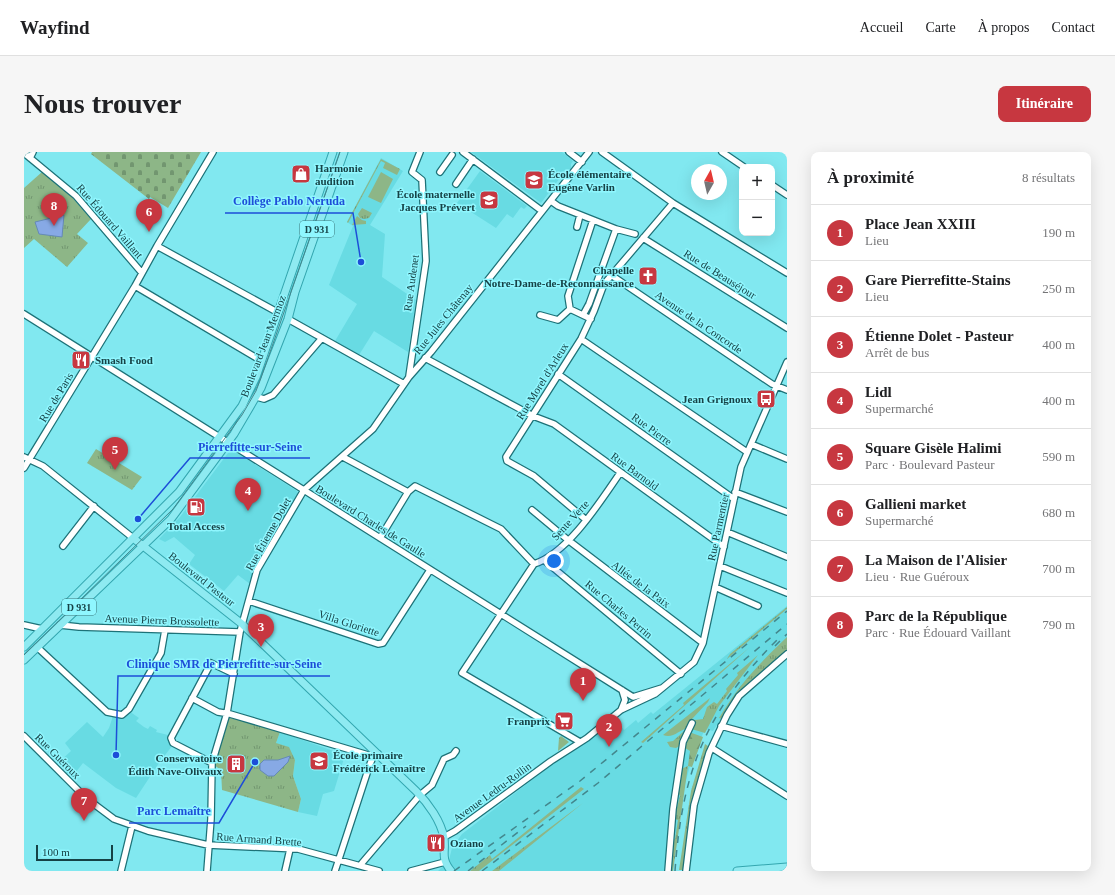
<!DOCTYPE html>
<html lang="fr">
<meta charset="utf-8">
<style>
:root{--surface:#fff;--page:#f6f6f6;--text:#202124;--muted:#757577;--line:#e0e0e0;--accent:#c73740}
body{margin:0;font-family:Georgia,serif;background:var(--page);color:var(--text)}
.controls{position:absolute;right:12px;top:12px;display:grid;overflow:hidden;border-radius:8px;box-shadow:0 4px 16px #0002}
.controls button{width:36px;height:36px;display:grid;place-items:center;padding:0;border:0;border-bottom:1px solid var(--line);background:var(--surface);color:var(--text);font:20px sans-serif}
.compass{position:absolute;left:667px;top:12px;width:36px;height:36px;border-radius:50%;background:var(--surface);box-shadow:0 4px 16px #0002;rotate:8deg}
.scale{position:absolute;left:12px;bottom:10px;width:77px;box-sizing:border-box;padding-left:4px;border:2px solid #164246;border-top:0;font-size:11px;line-height:14px;white-space:nowrap;color:#164246;-webkit-text-stroke:3px #8ff6fe;paint-order:stroke}
.you{position:absolute;left:530px;top:409px;width:14px;height:14px;margin:-10px;border:3px solid #fff;border-radius:50%;background:#1a73e8;box-shadow:0 0 0 6px #1a73e833}
.badge{display:grid;place-items:center;width:26px;height:26px;border-radius:50%;background:var(--accent);color:#fff;font-size:13px;font-weight:700}
.pin{position:absolute;translate:-50% -33px;filter:drop-shadow(0 1px 2px #0008)}
.pin::after{content:'';position:absolute;top:21px;width:14px;height:12px;background:inherit;clip-path:polygon(0 0,100% 0,50% 100%)}
.list{margin:0;padding:0;list-style:none}
h2{display:flex;justify-content:space-between;align-items:center;height:52px;margin:0;padding:0 16px;font-size:17px}
h2 small{font-size:13px;font-weight:400;color:var(--muted)}
.list li{display:grid;grid-template-columns:26px 1fr auto;gap:12px;align-items:center;box-sizing:border-box;height:56px;padding:0 16px;border-top:1px solid var(--line)}
.list b{display:block;font-size:15px;white-space:nowrap}
.list p{margin:0;font-size:13px;white-space:nowrap;color:var(--muted)}
.list em{font-size:13px;font-style:normal;color:var(--muted)}
.map{position:relative;flex:none;width:763px;height:719px;overflow:hidden;border-radius:8px}
header{display:flex;align-items:center;gap:24px;box-sizing:border-box;height:56px;padding:0 20px;background:var(--surface);border-bottom:1px solid var(--line)}
header strong{font-size:19px}
nav{display:flex;gap:22px;margin-inline-start:auto;font-size:14px}
.intro{display:flex;align-items:center;justify-content:space-between;box-sizing:border-box;height:96px;padding:0 24px}
h1{margin:0;font-size:28px}
.button{padding:10px 18px;border-radius:8px;background:var(--accent);color:#fff;font-size:14px;font-weight:700}
main{display:flex;gap:24px;padding:0 24px}
aside{flex:1;background:var(--surface);border-radius:8px;box-shadow:0 4px 16px #0002}
.map>svg:first-child{display:block}
</style>
<header>
<strong>Wayfind</strong>
<nav><a>Accueil</a><a>Carte</a><a>À propos</a><a>Contact</a></nav>
</header>
<div class="intro"><h1>Nous trouver</h1><a class="button">Itinéraire</a></div>
<main>
<div class="map">
<svg width="763" height="719" viewBox="0 0 763 719">
<defs>
<pattern id="grass-tufts" width="24" height="20" patternUnits="userSpaceOnUse"><rect width="24" height="20" fill="#8db687"/><path d="M3 7l-1-3M5 7V3M7 7l1-3M15 17l-1-3M17 17v-4M19 17l1-3" fill="none" stroke="#729670"/></pattern>
<pattern id="forest-firs" width="22" height="20" patternUnits="userSpaceOnUse"><rect width="22" height="20" fill="#8db687"/><path d="M5 1l3.5 6h-7zM16 11l3.5 6h-7z" fill="#729670"/></pattern>
<pattern id="cemetery-stones" width="16" height="16" patternUnits="userSpaceOnUse"><rect width="16" height="16" fill="#8db687"/><path d="M2 7V4a2 2 0 0 1 4 0v3zM10 15v-3a2 2 0 0 1 4 0v3z" fill="#729670"/></pattern>
</defs>
<rect width="100%" height="100%" fill="#81e8f0"/>
<!-- built -->
<path fill="#68dbe3" d="M447 0H538L549 9 547 12V17L542 18 517 51Z
M357 6 379 19 346 73 361 82 358 125 392 148 384 200 350 179 335 203 311 189 333 152 305 133 329 74 323 70Z
M456 19 503 54 500 57 497 55 489 66 483 62 472 76 433 51Z
M208 300 213 301 273 339 274 342 229 420 226 432 214 423 200 439 165 412 171 403 150 385 141 390 135 387 156 365 204 301Z
M763 454V489L736 516V522L714 540 689 579 681 577 668 607 661 632 648 719H414L425 708 428 696 438 682 535 607 591 566 600 578 612 568 614 571 627 560 629 562Z
M105 559 115 566 112 569 120 575 124 577 126 574 133 578 132 580 144 583 148 594 135 611 112 646 92 636 59 611 48 625 34 611 47 599 41 591 63 570 79 585 85 576 89 564 92 566 101 563Z
M256 580 321 603 310 639 299 642 293 664 274 660 277 647 269 624 271 608 252 591Z"/>
<!-- grass -->
<path fill="url(#grass-tufts)" d="M357 7 376 17 373 23 359 16 361 11 357 9 324 71 323 70Z
M18 20 47 44 67 67 53 82 64 91 43 115 10 87 0 96V36Z
M338 56 348 61 345 66 340 67 336 66 334 62Z
M333 64 338 68 342 69V72L328 73Z
M72 297 118 325 108 338 63 311Z
M763 455V457L703 507 706 502Z
M763 485V499L721 534 714 542 698 567 695 566C716 531 734 513 763 485Z
M726 495 619 591 617 590 660 553 659 551Z
M734 503 695 554 681 581 664 576C655 578 649 587 639 583L686 546 684 550 668 567 671 568 679 567 683 555 690 550 693 552 703 539 702 537 714 523 713 521Z
M205 565 256 580 252 591 265 595 271 608 269 624 277 647 274 660 198 638 197 618 190 613Z
M660 579H663L657 593 652 596 646 595 643 590 649 589Z
M537 584 545 590 534 599 535 586Z
M681 592 684 594 668 649 659 718H655L667 639Z
M664 614 649 719H643L647 688 651 687 654 668 650 667 656 644 654 640 657 617Z
M557 635 560 637 455 719H446L466 703 468 707Z
M559 651 475 719H468Z"/>
<!-- forest -->
<path fill="url(#forest-firs)" d="M665 580 679 585 668 615 664 614 666 599 661 596Z"/>
<!-- cemetery -->
<path fill="url(#cemetery-stones)" d="M68 0H177L144 56 126 45 125 47 67 2Z"/>
<!-- pitch -->
<path fill="#8db687" d="M357 20 369 27 357 51 344 45Z"/>
<!-- water -->
<path fill="#87a9e5" stroke="#658ab5" d="M40 63 38 85 15 82 11 70Z
M266 604 264 610 250 624H244L236 618V612L240 608H254Z"/>
<g fill="none" stroke-linecap="round" stroke-linejoin="round">
<defs>
<path id="minor" d="M439 0 518 59
M545 0 558 10
M578 0 649 51 763 121
M698 0 720 15
M0 1 52 44 118 121
M6 6 9 0
M416 20 428 3
M432 32 449 7
M748 33 763 43
M527 49 534 54 592 77 565 152 559 163
M553 75 556 63
M592 77 611 82
M619 86 763 176
M133 94 253 160
M587 123 748 232 763 238
M111 134 236 208
M546 157 544 144 569 68
M0 162 609 545 638 536
M516 163 534 168 546 157 567 167
M264 167 380 232
M557 187 723 300
M401 206 509 264 530 272 700 395
M534 222 710 347
M385 224 402 109 398 28 388 20 396 0
M233 245 240 247 249 243 298 186
M727 292 763 307
M0 305 19 314 109 386
M319 305 384 340
M0 316 111 134 133 94 189 0
M711 340 763 360
M508 358 544 388 679 491
M561 367 510 324 483 309 482 305 557 187 570 159 580 132 649 51
M703 380 763 405
M356 386 384 340 391 334 477 377 510 412
M39 394 70 354
M521 409 657 522
M696 414 763 441
M691 435 734 454
M225 449 354 492 359 491 406 418
M0 473 18 477
M36 473 55 475 216 480
M13 495 83 560 98 563 105 557 137 501 141 478
M168 546 194 560 206 562 344 603 354 602
M597 558 601 548 598 538
M697 574 763 592
M0 584 62 646 90 667 124 679 184 693 274 697 355 719
M556 590 438 521 510 412C544 401 576 350 596 321
M688 596 763 644
M188 611 149 591 147 586 187 511 210 522
M420 685 431 679 527 609 563 586 597 558 631 542 670 510 679 491 717 315 763 210
M338 714V711L396 643 408 633 420 607 429 603 432 599
M97 719 108 674
M183 719 187 667 188 611 203 561 216 480 233 418 280 338 349 277 385 225 407 200 565 0
M261 719 266 697
M311 719 346 612 349 605 354 602
M387 719 421 710
M644 719 649 657 659 590 668 571
M662 719 670 653 685 601 703 563 715 544 763 502"/>
<path id="major" d="M109 386 218 472 392 639C404 651 417 669 420 686 422 701 416 705 427 719
M0 495 155 340 218 254 232 225 309 0
M0 508 147 367 210 282 237 236 264 167 271 140 320 0
M713 719 763 715"/>
</defs>
<!-- minor casing -->
<use href="#minor" stroke="#1d7278" stroke-width="8"/>
<!-- major casing -->
<use href="#major" stroke="#33a6af" stroke-width="9"/>
<!-- minor -->
<use href="#minor" stroke="#fff" stroke-width="5.5"/>
<!-- major -->
<use href="#major" stroke="#8eeaf1" stroke-width="7"/>
<!-- tram -->
<path stroke="#43878d" stroke-width="1" d="M0 503 149 357 218 263 232 239 237 226 316 0"/>
<!-- rail -->
<path stroke="#43878d" stroke-width="1.5" stroke-dasharray="7 7" stroke-linecap="butt" d="M751 494 763 482
M430 719 556 629 763 459
M444 719 502 674
M458 719 574 631 763 472
M651 719C658 619 682 559 753 488"/>
</g>
<!-- icons -->
<defs>
<symbol id="shop-square" viewBox="-11 -11 22 22"><rect x="-9" y="-9" width="18" height="18" rx="4" fill="#c73740" stroke="#8ff6fe"/><path d="M-5-2.5h2.3a2.7 3.5 0 0 1 5.4 0H5L5.5 6h-11ZM-1.5-2.5h3a1.5 2.3 0 0 0-3 0Z" fill="#fff"/></symbol>
<symbol id="school-square" viewBox="-11 -11 22 22"><rect x="-9" y="-9" width="18" height="18" rx="4" fill="#c73740" stroke="#8ff6fe"/><path d="M0-5L7-2L0 1L-7-2ZM-4 1L0 2.5L4 1V4Q0 6-4 4Z" fill="#fff"/></symbol>
<symbol id="church-square" viewBox="-11 -11 22 22"><rect x="-9" y="-9" width="18" height="18" rx="4" fill="#c73740" stroke="#8ff6fe"/><path d="M-1.2-6h2.4v3.5h3.3v2.4h-3.3V6h-2.4V-.1h-3.3v-2.4h3.3Z" fill="#fff"/></symbol>
<symbol id="restaurant-square" viewBox="-11 -11 22 22"><rect x="-9" y="-9" width="18" height="18" rx="4" fill="#c73740" stroke="#8ff6fe"/><path d="M-5-6h1v4h1v-4h1v4h1v-4h1v5L-1.5 .5V6h-2V.5L-5-1ZM5-6V6H3V1.5H1.5Q1.5-4 5-6Z" fill="#fff"/></symbol>
<symbol id="bus-square" viewBox="-11 -11 22 22"><rect x="-9" y="-9" width="18" height="18" rx="4" fill="#c73740" stroke="#8ff6fe"/><path d="M-5-6H5V4H4V6H2V4H-2V6H-4V4H-5ZM-3.5-4V0h7V-4ZM-3.5 1.2v1.5H-2V1.2ZM2 1.2v1.5H3.5V1.2Z" fill="#fff"/></symbol>
<symbol id="fuel-square" viewBox="-11 -11 22 22"><rect x="-9" y="-9" width="18" height="18" rx="4" fill="#c73740" stroke="#8ff6fe"/><path d="M-5.5-6h7V0h2V4h1.3V-2.5L3-4.5l.8-.8L6-3V5H2.5V1h-1V6h-7ZM-4.2-4.7v3.2H.2V-4.7Z" fill="#fff"/></symbol>
<symbol id="supermarket-square" viewBox="-11 -11 22 22"><rect x="-9" y="-9" width="18" height="18" rx="4" fill="#c73740" stroke="#8ff6fe"/><path d="M-6-5.5h2.5l.6 2H6L4.5 2H-2.5L-4.4-4H-6ZM-1.5 3.2a1.3 1.3 0 1 0 .1 0ZM3 3.2a1.3 1.3 0 1 0 .1 0Z" fill="#fff"/></symbol>
<symbol id="building-square" viewBox="-11 -11 22 22"><rect x="-9" y="-9" width="18" height="18" rx="4" fill="#c73740" stroke="#8ff6fe"/><path d="M-4-6H4V6H1V3H-1V6H-4ZM-2.5-4.3h1.7v1.8h-1.7ZM.8-4.3h1.7v1.8H.8ZM-2.5-1h1.7V.8h-1.7ZM.8-1h1.7V.8H.8Z" fill="#fff"/></symbol>
</defs>
<g fill-rule="evenodd">
<use href="#shop-square" x="266" y="11" width="22" height="22"/>
<use href="#school-square" x="499" y="17" width="22" height="22"/>
<use href="#school-square" x="454" y="37" width="22" height="22"/>
<use href="#church-square" x="613" y="113" width="22" height="22"/>
<use href="#restaurant-square" x="46" y="197" width="22" height="22"/>
<use href="#bus-square" x="731" y="236" width="22" height="22"/>
<use href="#fuel-square" x="161" y="344" width="22" height="22"/>
<use href="#supermarket-square" x="529" y="558" width="22" height="22"/>
<use href="#school-square" x="284" y="598" width="22" height="22"/>
<use href="#building-square" x="201" y="601" width="22" height="22"/>
<use href="#restaurant-square" x="401" y="680" width="22" height="22"/>
</g>
<g text-anchor="middle" stroke-width="3" stroke-linejoin="round" paint-order="stroke">
<!-- shield labels -->
<g fill="#8ff6fe" stroke="#3a787d" stroke-width="1">
<rect x="276" y="69" width="34" height="16" rx="3"/>
<rect x="38" y="447" width="34" height="16" rx="3"/>
</g>
<g font-size="10" font-weight="bold" fill="#164246">
<text x="293" y="81">D 931</text>
<text x="55" y="459">D 931</text>
</g>
<!-- poi labels -->
<g font-size="11" font-weight="bold" fill="#164246" stroke="#8ff6fe" text-anchor="start">
<text x="291" y="20">Harmonie<tspan x="291" dy="13">audition</tspan></text>
<text x="524" y="26">École élémentaire<tspan x="524" dy="13">Eugène Varlin</tspan></text>
<text x="451" y="46" text-anchor="end">École maternelle<tspan x="451" dy="13">Jacques Prévert</tspan></text>
<text x="610" y="122" text-anchor="end">Chapelle<tspan x="610" dy="13">Notre-Dame-de-Reconnaissance</tspan></text>
<text x="71" y="212">Smash Food</text>
<text x="728" y="251" text-anchor="end">Jean Grignoux</text>
<text x="172" y="378" text-anchor="middle">Total Access</text>
<text x="526" y="573" text-anchor="end">Franprix</text>
<text x="309" y="607">École primaire<tspan x="309" dy="13">Frédérick Lemaître</tspan></text>
<text x="198" y="610" text-anchor="end">Conservatoire<tspan x="198" dy="13">Édith Nave-Olivaux</tspan></text>
<text x="426" y="695">Oziano</text>
</g>
<!-- street labels -->
<g font-size="11" fill="#164246" stroke="#8ff6fe">
<text transform="translate(86 69) rotate(49)" y="4">Rue Édouard Vaillant</text>
<text transform="translate(696 122) rotate(32)" y="4">Rue de Beauséjour</text>
<text transform="translate(387 131) rotate(-82)" y="4">Rue Audenet</text>
<text transform="translate(419 167) rotate(-51)" y="4">Rue Jules Châtenay</text>
<text transform="translate(675 170) rotate(34)" y="4">Avenue de la Concorde</text>
<text transform="translate(239 194) rotate(-69)" y="4">Boulevard Jean Mermoz</text>
<text transform="translate(518 229) rotate(-58)" y="4">Rue Morel d'Arleux</text>
<text transform="translate(32 245) rotate(-59)" y="4">Rue de Paris</text>
<text transform="translate(628 277) rotate(36)" y="4">Rue Pierre</text>
<text transform="translate(611 319) rotate(36)" y="4">Rue Barnold</text>
<text transform="translate(546 368) rotate(-48)" y="4">Sente Verte</text>
<text transform="translate(347 369) rotate(32)" y="4">Boulevard Charles de Gaulle</text>
<text transform="translate(694 375) rotate(-78)" y="4">Rue Parmentier</text>
<text transform="translate(244 382) rotate(-61)" y="4">Rue Étienne Dolet</text>
<text transform="translate(178 427) rotate(38)" y="4">Boulevard Pasteur</text>
<text transform="translate(617 432) rotate(37)" y="4">Allée de la Paix</text>
<text transform="translate(595 457) rotate(40)" y="4">Rue Charles Perrin</text>
<text transform="translate(138 468) rotate(2)" y="4">Avenue Pierre Brossolette</text>
<text transform="translate(325 471) rotate(18)" y="4">Villa Gloriette</text>
<text transform="translate(34 604) rotate(45)" y="4">Rue Guéroux</text>
<text transform="translate(468 640) rotate(-36)" y="4">Avenue Ledru-Rollin</text>
<text transform="translate(235 687) rotate(4)" y="4">Rue Armand Brette</text>
</g>
</g>
<!-- callouts -->
<path fill="none" stroke="#1d4ed8" stroke-width="1.5" d="M337 110L329 61H201M114 367L166 306H286M92 603L94 524H306M231 610L195 671H105"/>
<g fill="#1d4ed8" stroke="#8ff6fe" stroke-width="1.5">
<circle cx="337" cy="110" r="4"/>
<circle cx="114" cy="367" r="4"/>
<circle cx="92" cy="603" r="4"/>
<circle cx="231" cy="610" r="4"/>
</g>
<g font-size="12" text-anchor="middle" font-weight="bold" fill="#1d4ed8" stroke="#8ff6fe" stroke-width="3" stroke-linejoin="round" paint-order="stroke">
<text x="265" y="53">Collège Pablo Neruda</text>
<text x="226" y="299">Pierrefitte-sur-Seine</text>
<text x="200" y="516">Clinique SMR de Pierrefitte-sur-Seine</text>
<text x="150" y="663">Parc Lemaître</text>
</g>
</svg>
<div class="controls">
<button>+</button>
<button>−</button>
</div>
<svg class="compass" viewBox="-18 -18 36 36"><path d="M0-13l5 13h-10z" fill="#e53935"/><path d="M0 13l5-13h-10z" fill="#757577"/></svg>
<div class="scale">100 m</div>
<div class="you"></div>
<div class="pin badge" style="left:559px;top:549px">1</div>
<div class="pin badge" style="left:585px;top:595px">2</div>
<div class="pin badge" style="left:237px;top:495px">3</div>
<div class="pin badge" style="left:224px;top:359px">4</div>
<div class="pin badge" style="left:91px;top:318px">5</div>
<div class="pin badge" style="left:125px;top:80px">6</div>
<div class="pin badge" style="left:60px;top:669px">7</div>
<div class="pin badge" style="left:30px;top:74px">8</div>
</div>
<aside>
<h2>À proximité<small>8 résultats</small></h2>
<ul class="list">
<li><span class="badge">1</span><div><b>Place Jean XXIII</b><p>Lieu</p></div><em>190 m</em></li>
<li><span class="badge">2</span><div><b>Gare Pierrefitte-Stains</b><p>Lieu</p></div><em>250 m</em></li>
<li><span class="badge">3</span><div><b>Étienne Dolet - Pasteur</b><p>Arrêt de bus</p></div><em>400 m</em></li>
<li><span class="badge">4</span><div><b>Lidl</b><p>Supermarché</p></div><em>400 m</em></li>
<li><span class="badge">5</span><div><b>Square Gisèle Halimi</b><p>Parc · Boulevard Pasteur</p></div><em>590 m</em></li>
<li><span class="badge">6</span><div><b>Gallieni market</b><p>Supermarché</p></div><em>680 m</em></li>
<li><span class="badge">7</span><div><b>La Maison de l'Alisier</b><p>Lieu · Rue Guéroux</p></div><em>700 m</em></li>
<li><span class="badge">8</span><div><b>Parc de la République</b><p>Parc · Rue Édouard Vaillant</p></div><em>790 m</em></li>
</ul>
</aside>
</main>
